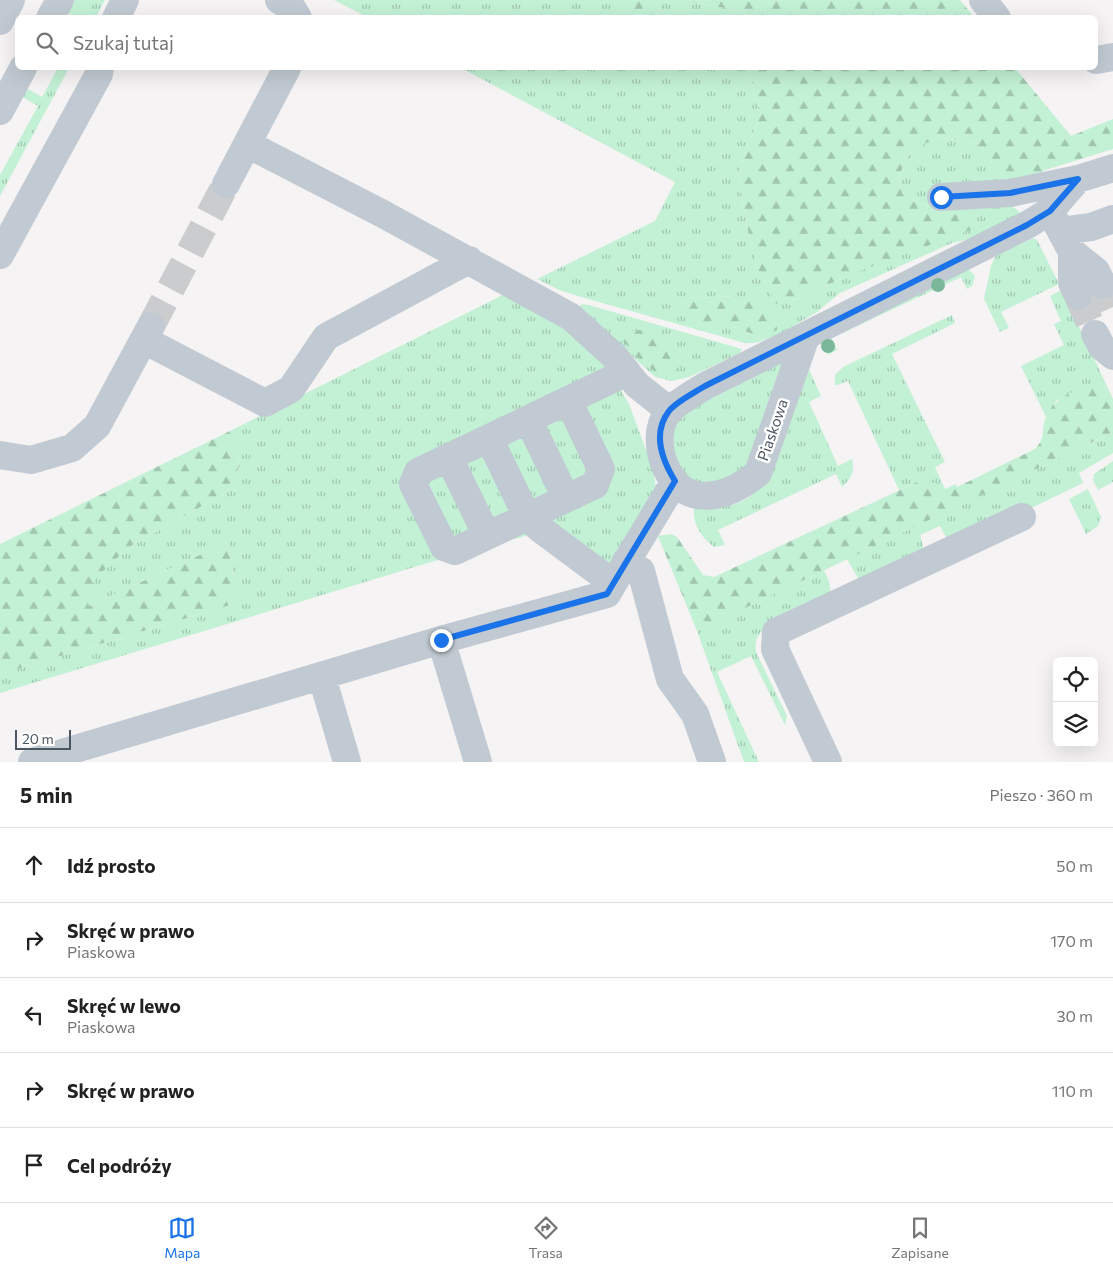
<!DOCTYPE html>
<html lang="pl">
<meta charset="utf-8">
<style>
:root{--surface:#fff;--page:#f2f2f2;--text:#222;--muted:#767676;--line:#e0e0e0;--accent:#1a73e8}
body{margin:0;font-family:Commissioner,sans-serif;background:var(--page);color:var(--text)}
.controls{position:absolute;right:15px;bottom:15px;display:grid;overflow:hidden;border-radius:8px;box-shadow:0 5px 20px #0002}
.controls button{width:45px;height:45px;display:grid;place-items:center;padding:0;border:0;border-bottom:1px solid var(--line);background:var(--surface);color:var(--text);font:25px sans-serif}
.scale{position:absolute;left:15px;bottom:12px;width:56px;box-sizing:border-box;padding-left:5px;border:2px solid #4a5661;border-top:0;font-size:14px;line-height:18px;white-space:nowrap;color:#4a5661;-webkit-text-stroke:4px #fff;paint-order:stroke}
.stop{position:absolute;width:15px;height:15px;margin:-11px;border:4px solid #1a73e8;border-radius:50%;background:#fff}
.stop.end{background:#1a73e8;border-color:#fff;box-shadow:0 1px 5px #0008}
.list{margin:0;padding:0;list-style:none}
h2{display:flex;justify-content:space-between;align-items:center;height:65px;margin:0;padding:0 20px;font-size:21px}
h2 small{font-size:16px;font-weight:400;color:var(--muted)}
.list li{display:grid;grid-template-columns:32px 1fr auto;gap:15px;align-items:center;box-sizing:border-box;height:75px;padding:0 20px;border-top:1px solid var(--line)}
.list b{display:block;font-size:19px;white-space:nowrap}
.list p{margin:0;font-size:16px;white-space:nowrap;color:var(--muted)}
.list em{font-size:16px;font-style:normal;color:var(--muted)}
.icon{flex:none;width:28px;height:28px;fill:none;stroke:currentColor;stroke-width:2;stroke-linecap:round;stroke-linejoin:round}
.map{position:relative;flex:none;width:1113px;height:762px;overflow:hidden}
.search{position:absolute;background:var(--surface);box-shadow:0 5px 20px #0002;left:15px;right:15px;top:15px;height:55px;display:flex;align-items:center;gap:12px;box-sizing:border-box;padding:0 18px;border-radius:8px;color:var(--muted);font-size:19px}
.sheet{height:440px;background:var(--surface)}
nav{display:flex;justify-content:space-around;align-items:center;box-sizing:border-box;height:70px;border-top:1px solid var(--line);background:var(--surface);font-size:14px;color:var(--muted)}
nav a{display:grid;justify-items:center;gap:2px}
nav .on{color:var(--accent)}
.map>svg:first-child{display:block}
</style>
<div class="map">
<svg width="1113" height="762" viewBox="0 0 1113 762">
<defs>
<pattern id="grass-tufts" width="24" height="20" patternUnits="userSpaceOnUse" patternTransform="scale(1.25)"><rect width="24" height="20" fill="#c3f1d5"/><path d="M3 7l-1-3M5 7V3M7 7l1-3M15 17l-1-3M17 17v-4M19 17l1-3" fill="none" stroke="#a0c6b0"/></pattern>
<pattern id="forest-firs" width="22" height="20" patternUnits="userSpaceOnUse" patternTransform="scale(1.25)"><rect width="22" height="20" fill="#c3f1d5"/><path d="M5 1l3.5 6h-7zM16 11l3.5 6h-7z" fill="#a0c6b0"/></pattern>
</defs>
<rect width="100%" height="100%" fill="#f5f3f3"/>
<!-- grass -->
<path fill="url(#grass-tufts)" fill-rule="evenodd" d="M74 0H105L96 17H76L67 13Z
M334 0H623L626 17H367Z
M652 0H686C689 3 735 9 744 11L745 17H659L660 11Z
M58 68H69L0 196V175L38 106 22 97 26 88 42 97Z
M461 68H750L752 84 761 112 738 173 748 231 758 270 776 303 796 299 854 273 949 207 1005 205 1015 208 1023 215 977 237 952 243 840 293 817 312 778 335 756 343H745L581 297 559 290 537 279 655 221 675 182ZM741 296 760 337 732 326H704L687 315 688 298Z
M939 137 978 144 1004 180 942 207 924 205 903 195 898 177 912 150Z
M1033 238 1037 240 1059 284 1001 312 1009 328 1000 332 984 299 991 266 996 255Z
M968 269 975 276 972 286 967 289 961 277 832 338 837 350 828 355 824 341Z
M1062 290 1113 399V404L1104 385 1057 400 1046 417 1021 366 1064 345 1054 324 1061 321 1050 296Z
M507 293 544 313 604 362 629 404 653 469 656 488 604 579 540 532 431 562 0 693V674L237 603 228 542 89 606 85 595 96 577 129 547 227 492 240 465 232 430Z
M581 304 589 305 742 349 740 353 689 377 672 381 655 377 580 308Z
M952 315 955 323 892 354 945 462 935 467 945 489 917 482 899 490 848 381 835 386V375L843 367Z
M784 358 745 470 724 484H699L680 471 669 436 681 415Z
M809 369 821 396 809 402 838 466 852 459C855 471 852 478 842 487L836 474 718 530 725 545 714 547C701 537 692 524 694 507 714 508 732 509 749 497 764 486 799 392 809 369Z
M1113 432V453L1079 473 1083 483 951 547 940 526 920 535 924 550 859 580 847 559Z
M1113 461V482L1098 490 1093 480 1094 474Z
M1088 489 1101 517 1098 526 1086 534 1069 499Z
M824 570 829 581 831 595 763 630C756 637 755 642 756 652L787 716 785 725 751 656 717 672 759 762H744L697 631Z"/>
<!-- forest -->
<path fill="url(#forest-firs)" d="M623 0H652L660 11 659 17H626Z
M686 0H960L974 17H745L744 11C735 9 689 3 686 0Z
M750 68H1015L1071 136 1113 119V149L1042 171 1043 175 1004 180 978 144 939 137 912 150 898 177 903 195C910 198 918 203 925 205 944 209 965 205 977 222L973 229 854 273 796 299 776 304 758 270 748 231 738 173 761 112 752 84Z
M741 296 770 310 777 319V330L760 337 732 326H704L686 315 688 298Z
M643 330C675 339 673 339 677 371L671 379C649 371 638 358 623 341L625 331Z
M1093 385H1104L1113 404V432L697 631 658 536 671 534 677 537 703 575 714 577 917 482 936 483 945 489 956 484 957 487 1035 449C1047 437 1040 430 1046 417 1054 398 1074 390 1093 385Z
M232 430 240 465 227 492 129 547 97 577 86 595 89 606 228 542 237 603 0 674V544Z"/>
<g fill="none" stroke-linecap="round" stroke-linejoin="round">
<!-- minor-tunnel -->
<path stroke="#caccce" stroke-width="28" stroke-dasharray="28 14" stroke-linecap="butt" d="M1103 285 1113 307
M1078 296 1095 334
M151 326 226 184"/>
<!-- minor -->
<path stroke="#c1cad2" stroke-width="28" d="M279 0 292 8 298 18
M983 0 997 18
M50 18 60 0
M116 18 125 0
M0 21 11 0
M1096 60 1113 57
M0 111 23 68
M247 144 383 214 571 317 614 356 637 385 670 411
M226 184 287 68
M941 197 1010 193 1078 179
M1050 211 1072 252 1096 271 1103 285
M1061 231 1091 227 1113 219
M1072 252V283L1078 296
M0 255 99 74 100 68
M1095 334 1102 347 1113 356
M806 336 758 473C740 488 714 502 690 493 662 482 649 432 670 410 679 401 694 393 705 386L1027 225 1050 211 1078 179 1113 168
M144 340 265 403 291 389 326 337 469 260
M568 400 601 469 595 485 455 551 444 547 413 484 418 472C488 439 557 405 627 372
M528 419 566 498
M489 438 527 517 539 528 613 583
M0 455 31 460 72 448 97 426 151 326
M449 458 487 536
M626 561 641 571 670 679 695 714 712 762
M441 640 478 762
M322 677 347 762
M32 762 441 640 607 594 675 481
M828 762 775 649 776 632 1022 517"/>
</g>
<!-- trees -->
<g fill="#7bb799">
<circle cx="938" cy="285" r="7"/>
<circle cx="828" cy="346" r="7"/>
</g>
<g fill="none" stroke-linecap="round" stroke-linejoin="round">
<!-- route -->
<path stroke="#1a73e8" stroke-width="6" d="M441 640 607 594 675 481C662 460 652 433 669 411 677 401 694 393 705 386L1027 225 1050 211 1078 179 1010 193 941 197"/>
</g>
<g text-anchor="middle" stroke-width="5" stroke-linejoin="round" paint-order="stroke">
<!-- street labels -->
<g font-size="15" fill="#4a5661" stroke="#fff">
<text transform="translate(773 430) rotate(-71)" y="5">Piaskowa</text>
</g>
</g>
</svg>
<div class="controls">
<button><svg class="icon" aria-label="locate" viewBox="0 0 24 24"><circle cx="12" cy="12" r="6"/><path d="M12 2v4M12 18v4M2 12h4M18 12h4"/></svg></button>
<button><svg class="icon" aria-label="layers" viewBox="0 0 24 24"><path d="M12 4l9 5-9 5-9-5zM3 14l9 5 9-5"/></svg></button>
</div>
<div class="scale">20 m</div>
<div class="stop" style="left:941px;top:197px"></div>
<div class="stop end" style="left:441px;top:640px"></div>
<div class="search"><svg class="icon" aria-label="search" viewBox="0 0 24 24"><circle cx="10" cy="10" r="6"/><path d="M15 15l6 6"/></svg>Szukaj tutaj</div>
</div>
<section class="sheet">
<h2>5 min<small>Pieszo · 360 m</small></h2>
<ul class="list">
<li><svg class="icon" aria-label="ahead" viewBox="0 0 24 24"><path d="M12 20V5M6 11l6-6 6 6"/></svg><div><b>Idź prosto</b></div><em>50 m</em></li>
<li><svg class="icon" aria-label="right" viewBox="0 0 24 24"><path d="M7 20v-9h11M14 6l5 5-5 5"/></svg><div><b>Skręć w prawo</b><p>Piaskowa</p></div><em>170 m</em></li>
<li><svg class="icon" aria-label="left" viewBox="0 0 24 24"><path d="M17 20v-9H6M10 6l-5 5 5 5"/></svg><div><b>Skręć w lewo</b><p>Piaskowa</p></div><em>30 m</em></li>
<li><svg class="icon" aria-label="right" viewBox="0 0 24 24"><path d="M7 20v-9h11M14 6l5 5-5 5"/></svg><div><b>Skręć w prawo</b></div><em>110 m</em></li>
<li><svg class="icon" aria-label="arrive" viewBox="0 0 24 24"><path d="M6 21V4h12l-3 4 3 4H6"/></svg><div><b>Cel podróży</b></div></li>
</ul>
</section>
<nav>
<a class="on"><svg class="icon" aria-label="map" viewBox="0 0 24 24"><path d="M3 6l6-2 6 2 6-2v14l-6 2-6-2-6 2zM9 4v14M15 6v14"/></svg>Mapa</a>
<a><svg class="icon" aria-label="directions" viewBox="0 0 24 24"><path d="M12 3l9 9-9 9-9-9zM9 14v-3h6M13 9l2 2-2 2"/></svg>Trasa</a>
<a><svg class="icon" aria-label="saved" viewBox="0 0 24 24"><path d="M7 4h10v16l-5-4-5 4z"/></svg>Zapisane</a>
</nav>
